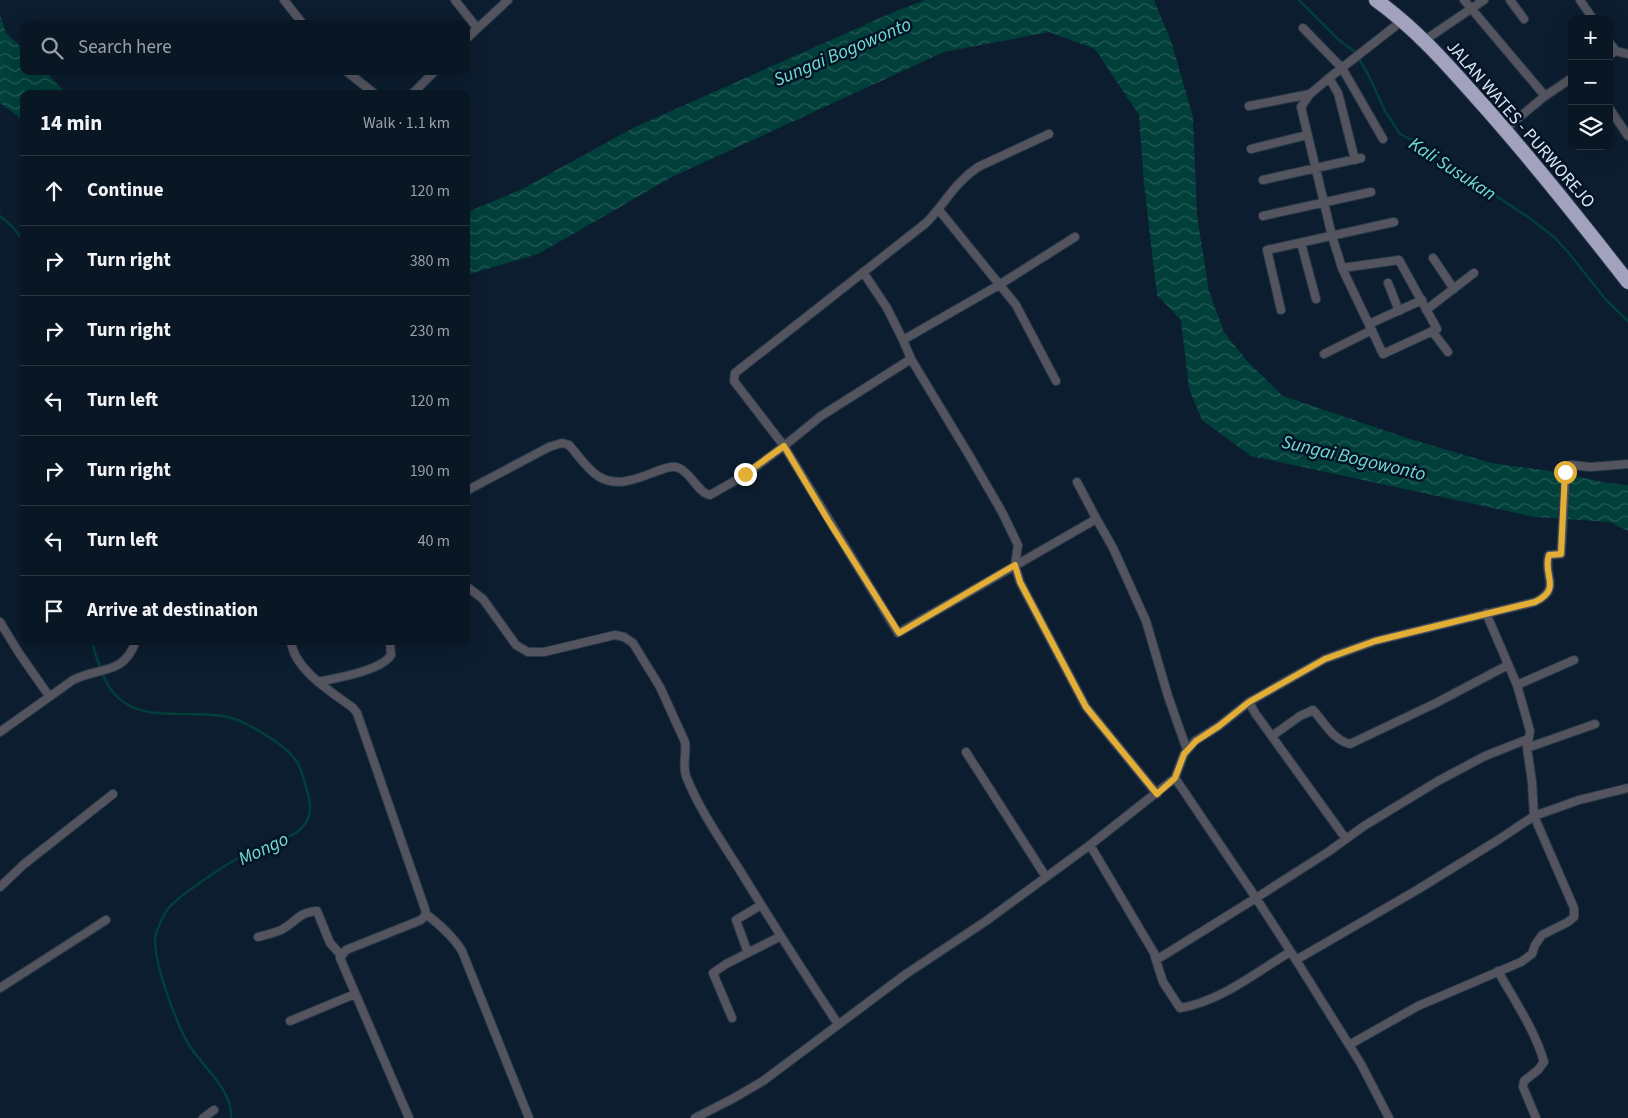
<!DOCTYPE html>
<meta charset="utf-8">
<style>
:root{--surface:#091623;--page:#121f2b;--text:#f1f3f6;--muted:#999fa6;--line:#293541}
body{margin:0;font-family:"Source Sans 3",sans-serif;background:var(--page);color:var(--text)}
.controls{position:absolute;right:15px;top:15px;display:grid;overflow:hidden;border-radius:10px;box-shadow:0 5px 20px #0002}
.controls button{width:45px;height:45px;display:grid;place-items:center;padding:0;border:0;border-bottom:1px solid var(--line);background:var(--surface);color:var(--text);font:25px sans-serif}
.stop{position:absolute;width:15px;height:15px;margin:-11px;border:4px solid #e2af34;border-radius:50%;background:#fff}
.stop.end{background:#e2af34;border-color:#fff;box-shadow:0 1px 5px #0008}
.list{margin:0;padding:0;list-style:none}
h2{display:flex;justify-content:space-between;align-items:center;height:65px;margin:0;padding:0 20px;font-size:21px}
h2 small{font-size:16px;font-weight:400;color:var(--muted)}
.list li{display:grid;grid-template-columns:32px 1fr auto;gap:15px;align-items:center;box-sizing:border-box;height:70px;padding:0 20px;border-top:1px solid var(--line)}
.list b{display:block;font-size:19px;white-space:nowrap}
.list em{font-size:16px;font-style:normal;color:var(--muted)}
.icon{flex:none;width:28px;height:28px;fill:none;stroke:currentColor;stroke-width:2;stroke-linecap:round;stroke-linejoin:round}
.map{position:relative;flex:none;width:1628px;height:1118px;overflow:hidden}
.search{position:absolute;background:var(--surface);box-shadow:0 5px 20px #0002;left:20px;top:20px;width:450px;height:55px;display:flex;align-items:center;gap:12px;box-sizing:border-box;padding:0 18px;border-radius:10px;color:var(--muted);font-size:19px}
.panel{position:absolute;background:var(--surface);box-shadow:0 5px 20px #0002;left:20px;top:90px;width:450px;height:555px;border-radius:10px}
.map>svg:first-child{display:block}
</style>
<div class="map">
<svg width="1628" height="1118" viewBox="0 0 1628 1118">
<defs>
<pattern id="water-waves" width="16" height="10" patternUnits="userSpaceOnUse" patternTransform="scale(1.25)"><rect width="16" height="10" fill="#013f3a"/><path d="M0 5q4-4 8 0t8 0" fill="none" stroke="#255b57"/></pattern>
</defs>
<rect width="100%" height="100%" fill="#0c1d2f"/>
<!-- water -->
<path fill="url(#water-waves)" d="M925 0H1154L1172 44 1193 117 1197 215 1209 291 1224 332 1248 362 1283 396 1407 438 1491 463 1550 471 1608 483 1628 485V531L1610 522 1535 517 1251 456 1202 420 1189 389 1181 320 1157 295 1144 184 1139 115 1095 49 1049 32 944 52 672 177 538 254 466 275V213L524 188 633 128 896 11Z
M0 15 6 33 24 50V71H45L67 94H24V121L0 103Z"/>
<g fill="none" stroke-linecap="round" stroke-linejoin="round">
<!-- stream -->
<path stroke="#013f3a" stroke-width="2.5" d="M1299 0 1339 40 1354 51 1368 74 1385 111 1400 134 1412 140 1531 219 1554 237 1568 252 1607 301 1628 321
M0 216 13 227 24 242
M93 641C93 650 97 658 100 667 120 732 180 707 228 717 245 721 257 730 272 739 281 745 291 752 297 762 302 770 304 781 307 790 322 839 277 837 247 853 230 862 173 898 165 913 162 919 158 927 156 934 150 954 178 1030 191 1048 205 1069 233 1091 231 1118"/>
<defs>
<path id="street" d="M284 0 303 24
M455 0 477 28
M1464 0 1545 96
M1510 0 1524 19
M1580 0 1593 19
M1303 28 1342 68 1383 139
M466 39 508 0
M1425 40 1484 0
M1609 42 1616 51
M1609 55 1616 51 1628 54
M346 71 375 94
M1329 78 1338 93 1355 160
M412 94 435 71
M1249 106 1310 94
M1609 108 1628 136
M1505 129 1545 96 1572 78
M1251 149 1307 135
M1263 180 1361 158
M939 210 1016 305 1056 381
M1263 216 1371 192
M1301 243 1316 299
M1433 258 1454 289
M1342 268 1399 260 1437 329 1383 354 1342 268 1332 236 1301 107 1310 94 1329 78 1403 20
M863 272 887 308 903 340 911 359 969 455 1002 512 1018 545 1015 565 1020 582 1086 707 1157 794
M1388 283 1399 311
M1281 310 1267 250 1394 222
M1426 310 1474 273
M1369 324 1422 300
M1432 331 1448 352
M903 340 999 285 1075 237
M1324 354 1372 330
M911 359 821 416 784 446 898 633 1091 522 1096 518 1077 482
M466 491 549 447 562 443 569 445C578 455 587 469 598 476 617 489 641 477 660 470 666 468 673 465 679 468 691 473 699 494 710 495L745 475 784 446 734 381 735 373 926 223C945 204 954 183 978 167L1049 134
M1096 518 1113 548 1146 621 1168 696 1187 750
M466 586 483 599 516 645 528 652H544L615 635 624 637 633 643 660 687 685 742C687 753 682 764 686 776 699 809 720 839 739 869 771 921 804 973 838 1024
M1486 613 1517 685
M0 622 19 653 49 696
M291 641C294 670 332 692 353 708L357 713 425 909 426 914 421 920 346 950 340 958 409 1118
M318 682C336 678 381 671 391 655L390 641
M1249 702 1255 713 1346 839
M0 732 73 680C101 666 123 676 136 641
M1272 736 1300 716 1313 710C1324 722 1333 740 1350 744L1436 703 1508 665
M1527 748 1595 724
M966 752 1046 877
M1175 778 1184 754 1195 741 1219 726 1249 702 1325 659 1375 641 1535 602C1563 588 1542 575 1549 555L1561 554 1566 467 1571 465 1591 467 1628 464
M1090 845 1175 778 1256 898 1328 852 1364 826 1438 781 1485 756 1528 739
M0 887 23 865 113 794
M426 914C440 925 453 936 462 951L529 1118
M258 937C266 935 274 933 281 930 297 922 296 913 317 911L330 943 341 955
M748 953 736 920 761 905
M1155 957 1163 982 1180 1008C1221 1001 1255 973 1290 952
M1296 960 1361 1064 1389 1118
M1498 971C1514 1000 1535 1030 1544 1062L1538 1070 1524 1081 1523 1087 1536 1118
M0 988 106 920
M732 1018 713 973 726 964 781 936
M290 1021 355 994
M1349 1045 1418 1006 1521 962 1532 954 1535 945 1542 935 1568 922 1574 917V908L1534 816 1532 782 1527 748 1530 731 1517 685 1574 660
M203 1118 214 1110
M695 1118 734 1098 763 1081 906 974 986 921 1090 845 1157 958 1161 957 1256 898 1296 960 1417 890 1498 840 1534 816 1579 800 1628 788"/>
<path id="highway" d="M1376 0C1415 28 1445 62 1476 97 1530 157 1579 219 1628 282"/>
</defs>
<!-- street casing -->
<use href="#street" stroke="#29394a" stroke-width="10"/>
<!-- highway casing -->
<use href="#highway" stroke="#29394a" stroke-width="16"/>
<!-- street -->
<use href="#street" stroke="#54545f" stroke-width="8"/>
<!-- highway -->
<use href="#highway" stroke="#a2a2bf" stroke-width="14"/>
</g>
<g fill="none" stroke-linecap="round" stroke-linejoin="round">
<!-- route -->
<path stroke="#e2af34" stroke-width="6" d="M745 474 784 446 828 520 899 633 1015 565 1020 582 1086 707 1157 794 1175 778 1184 754 1196 741 1219 726 1249 702 1325 659 1375 641 1535 602C1563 588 1542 576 1549 555L1561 554 1565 472"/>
</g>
<g text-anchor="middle" stroke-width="5" stroke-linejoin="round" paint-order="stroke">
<!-- street labels -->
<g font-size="18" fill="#dae5f2" stroke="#041325">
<text transform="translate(1521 124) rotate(49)" y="6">JALAN WATES - PURWOREJO</text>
</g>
<!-- water labels -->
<g font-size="19" font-style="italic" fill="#71ddd0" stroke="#041325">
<text transform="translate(842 51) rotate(-23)" y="7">Sungai Bogowonto</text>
<text transform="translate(1453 168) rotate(33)" y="7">Kali Susukan</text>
<text transform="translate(1354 457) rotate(13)" y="7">Sungai Bogowonto</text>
<text transform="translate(263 848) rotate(-25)" y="7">Mongo</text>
</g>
</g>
</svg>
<div class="controls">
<button>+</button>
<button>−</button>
<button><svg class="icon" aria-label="layers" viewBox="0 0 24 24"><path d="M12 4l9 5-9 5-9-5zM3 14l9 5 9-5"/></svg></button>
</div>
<div class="stop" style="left:1565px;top:472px"></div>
<div class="stop end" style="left:745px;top:474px"></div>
<div class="search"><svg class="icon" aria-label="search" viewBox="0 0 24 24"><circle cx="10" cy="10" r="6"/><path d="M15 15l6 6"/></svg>Search here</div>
<section class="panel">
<h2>14 min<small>Walk · 1.1 km</small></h2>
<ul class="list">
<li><svg class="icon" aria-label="ahead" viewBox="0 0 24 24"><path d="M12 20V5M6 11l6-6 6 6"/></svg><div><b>Continue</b></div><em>120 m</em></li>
<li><svg class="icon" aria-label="right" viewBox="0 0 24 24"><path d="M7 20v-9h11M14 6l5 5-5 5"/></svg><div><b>Turn right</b></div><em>380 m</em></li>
<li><svg class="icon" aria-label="right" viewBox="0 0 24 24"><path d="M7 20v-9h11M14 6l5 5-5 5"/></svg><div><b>Turn right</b></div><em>230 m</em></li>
<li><svg class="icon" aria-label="left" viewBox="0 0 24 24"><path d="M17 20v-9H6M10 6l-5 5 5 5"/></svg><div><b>Turn left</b></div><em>120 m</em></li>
<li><svg class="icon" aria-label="right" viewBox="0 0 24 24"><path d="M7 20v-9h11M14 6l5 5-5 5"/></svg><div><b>Turn right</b></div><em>190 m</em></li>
<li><svg class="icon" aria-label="left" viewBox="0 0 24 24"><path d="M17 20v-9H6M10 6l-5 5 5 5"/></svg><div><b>Turn left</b></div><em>40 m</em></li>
<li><svg class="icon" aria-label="arrive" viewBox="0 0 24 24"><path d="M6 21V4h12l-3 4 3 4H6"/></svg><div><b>Arrive at destination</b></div></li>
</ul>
</section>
</div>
